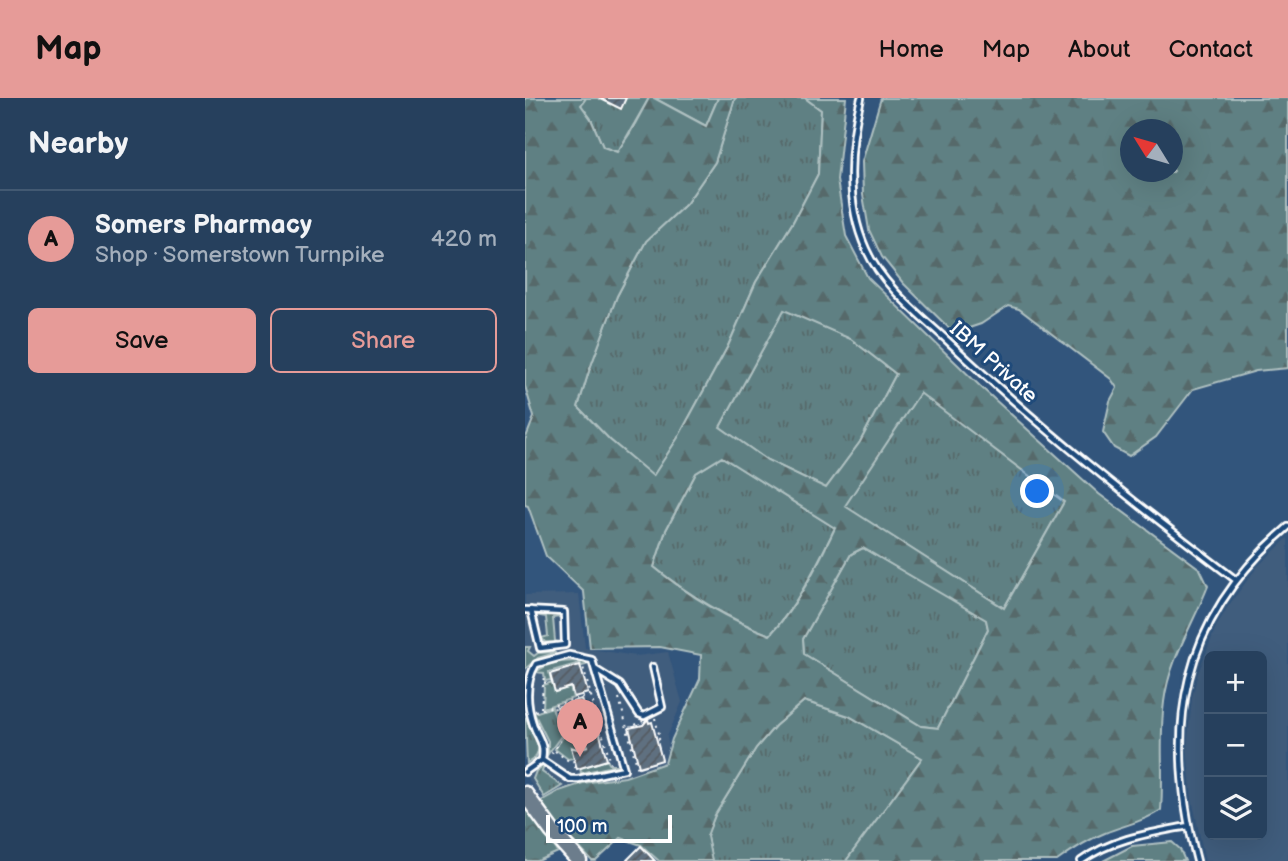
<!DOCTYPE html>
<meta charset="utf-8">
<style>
:root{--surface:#26405d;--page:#2e4763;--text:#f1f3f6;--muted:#a4afbc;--line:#425972;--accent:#e69b98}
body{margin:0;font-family:"Balsamiq Sans",sans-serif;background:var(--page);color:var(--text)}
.controls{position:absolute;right:21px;bottom:21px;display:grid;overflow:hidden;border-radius:10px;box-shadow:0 7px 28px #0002}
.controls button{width:63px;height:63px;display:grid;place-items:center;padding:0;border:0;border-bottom:2px solid var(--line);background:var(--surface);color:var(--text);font:35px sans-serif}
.compass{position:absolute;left:595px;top:21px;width:63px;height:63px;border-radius:50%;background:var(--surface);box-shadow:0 7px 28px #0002;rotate:307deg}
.scale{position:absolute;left:21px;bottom:18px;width:126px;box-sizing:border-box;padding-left:7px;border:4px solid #fff;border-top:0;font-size:19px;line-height:24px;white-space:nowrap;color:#fff;-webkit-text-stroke:5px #1f4a7a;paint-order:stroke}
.you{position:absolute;left:513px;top:394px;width:24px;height:24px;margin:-18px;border:5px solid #fff;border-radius:50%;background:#1a73e8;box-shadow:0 0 0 10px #1a73e833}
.badge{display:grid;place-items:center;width:46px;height:46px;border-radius:50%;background:var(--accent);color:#111;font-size:23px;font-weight:700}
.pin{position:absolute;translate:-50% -58px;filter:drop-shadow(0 2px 4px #0008)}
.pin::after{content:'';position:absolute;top:37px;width:24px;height:21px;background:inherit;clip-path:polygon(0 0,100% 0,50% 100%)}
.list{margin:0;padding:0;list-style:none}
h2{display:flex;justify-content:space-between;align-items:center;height:91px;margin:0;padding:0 28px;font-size:30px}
h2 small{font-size:23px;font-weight:400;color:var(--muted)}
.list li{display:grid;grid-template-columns:46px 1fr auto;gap:21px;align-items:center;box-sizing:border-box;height:98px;padding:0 28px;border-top:2px solid var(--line)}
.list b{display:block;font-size:26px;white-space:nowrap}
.list p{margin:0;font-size:23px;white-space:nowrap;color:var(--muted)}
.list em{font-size:23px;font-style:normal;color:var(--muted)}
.actions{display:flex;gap:14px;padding:21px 28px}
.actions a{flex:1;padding:16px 0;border:2px solid var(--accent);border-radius:10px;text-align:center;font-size:24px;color:var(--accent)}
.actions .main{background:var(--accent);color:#111}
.icon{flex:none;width:38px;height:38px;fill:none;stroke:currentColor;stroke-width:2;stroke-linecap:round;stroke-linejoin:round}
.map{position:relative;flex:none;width:763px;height:763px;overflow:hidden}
header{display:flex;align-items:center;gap:42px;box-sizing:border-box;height:98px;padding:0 35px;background:var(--accent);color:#111}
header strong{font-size:33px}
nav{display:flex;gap:38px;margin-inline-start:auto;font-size:24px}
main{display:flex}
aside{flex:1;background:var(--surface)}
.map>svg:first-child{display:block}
</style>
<header>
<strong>Map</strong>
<nav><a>Home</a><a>Map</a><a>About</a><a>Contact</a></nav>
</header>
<main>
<aside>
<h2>Nearby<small></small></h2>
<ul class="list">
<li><span class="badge">A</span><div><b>Somers Pharmacy</b><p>Shop · Somerstown Turnpike</p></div><em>420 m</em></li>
</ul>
<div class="actions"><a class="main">Save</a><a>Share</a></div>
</aside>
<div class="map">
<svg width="763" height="763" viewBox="0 0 763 763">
<defs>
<pattern id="grass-tufts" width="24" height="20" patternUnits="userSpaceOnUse" patternTransform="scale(1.75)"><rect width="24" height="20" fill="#5f8083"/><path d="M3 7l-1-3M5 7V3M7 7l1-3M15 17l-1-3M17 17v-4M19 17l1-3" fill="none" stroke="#56696a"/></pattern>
<pattern id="forest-firs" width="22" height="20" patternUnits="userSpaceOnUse" patternTransform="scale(1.75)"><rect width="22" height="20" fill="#5f8083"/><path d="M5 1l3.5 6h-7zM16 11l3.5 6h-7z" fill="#56696a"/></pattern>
<pattern id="park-crowns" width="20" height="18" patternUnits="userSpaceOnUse" patternTransform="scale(1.75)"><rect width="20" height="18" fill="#5f8083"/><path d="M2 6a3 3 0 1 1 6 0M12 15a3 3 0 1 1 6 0" fill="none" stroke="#56696a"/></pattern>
<pattern id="building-hatch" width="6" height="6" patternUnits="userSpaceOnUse" patternTransform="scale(1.75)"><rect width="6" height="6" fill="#5f7080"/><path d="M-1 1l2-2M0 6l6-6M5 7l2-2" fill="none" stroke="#545a61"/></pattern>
</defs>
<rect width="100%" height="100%" fill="#32557c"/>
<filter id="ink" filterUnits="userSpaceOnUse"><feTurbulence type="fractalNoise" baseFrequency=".0143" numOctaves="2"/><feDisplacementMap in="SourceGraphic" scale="14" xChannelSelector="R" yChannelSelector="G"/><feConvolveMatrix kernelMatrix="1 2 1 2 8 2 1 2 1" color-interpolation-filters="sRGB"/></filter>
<g filter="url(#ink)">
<!-- built -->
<path fill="#405d7d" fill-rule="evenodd" d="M763 440V763H680L667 701 662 650 667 599 673 575 691 529 704 507 733 468ZM684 558H737V737H684Z
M54 496 60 550 111 558 143 554 157 604 142 639 144 649 141 664 109 676 65 684 17 704 0 676V497Z"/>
<!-- grass -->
<path fill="url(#grass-tufts)" stroke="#afc0c1" stroke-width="2" d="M61 0H124L93 54 78 49 66 21 56 7Z
M129 0H193L181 28Z
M210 0H280L296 12 293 76 268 124 231 184 203 248 154 338 128 379 85 342 53 309 64 273 92 198 121 143 161 106 190 64Z
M259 211 326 241 371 276 335 344 301 390 242 362 195 329Z
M395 294 539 404 479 510 319 408Z
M197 359 310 430C291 468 273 506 245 537 202 520 165 498 129 469L141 432 171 375Z
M338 450 461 521 463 531 413 630 396 628 279 556 278 541 326 456Z
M10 517H34L35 519 28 520 30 543 36 545 20 544 17 540 23 538 21 519Z
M0 549H5L3 553 9 558 13 555 29 554 30 555 13 560 0 571Z
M54 563 64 566 57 568 55 565 24 574 26 582 20 583 19 575 11 574C23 564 39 563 54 563Z
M27 584 30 594 45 589 48 600 18 610 19 587Z
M279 603 324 618 397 660 321 763H187L181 738 190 717 231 650 250 628Z
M27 609 36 638 23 656V643L9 615Z
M0 619 15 649 10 660 2 665Z
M52 635 59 637 62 647 48 651 49 660 43 661 30 651 38 639Z
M82 662 85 667H93L56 675 55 670Z
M19 667 17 674 37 688 19 699 8 681 11 673Z"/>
<!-- forest -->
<path fill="url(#forest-firs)" stroke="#afc0c1" stroke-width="2" fill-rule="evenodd" d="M0 0H61L56 7 66 21 78 49 92 54 105 35 124 0H129L181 28 193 0H210L190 64 161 106 121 143 92 198 64 273 53 309 85 342 128 378 154 338 203 248 231 184 268 124 293 76 296 12 280 0H321L312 82 321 138 343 180 457 290 574 396 675 471 683 488C668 527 644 562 639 604 634 640 639 675 636 712 619 724 599 727 580 735 562 742 547 752 532 763H321L397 660 324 618 279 603 250 628 231 650 190 717 182 738 187 763H134L116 747 96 740 71 763H67L30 724 16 703 34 693 58 685 100 679 140 665 147 641 175 581 176 557 135 549 65 550 59 494 21 458 3 408 0 407V342L9 319 0 288ZM259 212 326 241 371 276 335 344 301 390 242 362 195 329ZM395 295 539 404 479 510 320 408ZM197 359 310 430C292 468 273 507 245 537 202 521 164 498 129 469L141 432 171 375ZM338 450 461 522 463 531 413 630 396 628 279 556 278 541 326 456Z
M356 0H763V270L731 273 668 291 631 339 604 358 589 350 578 334 585 303 592 290 586 281 494 211 483 208 456 226 429 235 378 185 357 159 344 132 338 97 337 64ZM606 32H648V74H606Z
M647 744 655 751 660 763H578L607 748Z"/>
<!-- park -->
<path fill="url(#park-crowns)" stroke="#afc0c1" stroke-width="2" d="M0 708 33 754 13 763H0Z"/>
<!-- building -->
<path fill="url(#building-hatch)" stroke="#fff" stroke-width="2" d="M74 0H101L96 11Z
M55 567 63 595 49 599 46 589 30 594 25 576Z
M56 601 61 617 50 622 53 630 46 633 44 626 38 628 32 609Z
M123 621 124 625 127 624 137 662 114 669 104 630 118 627Z
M74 633 82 662 52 671 46 649 52 651 63 648 59 638Z
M116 748 130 763H101Z"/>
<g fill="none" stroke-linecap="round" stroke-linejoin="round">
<defs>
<path id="service" d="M336 0C324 48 320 105 341 151 358 189 395 217 425 245 515 330 612 407 711 482
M0 512 39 514 40 547 15 550 6 512
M71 572 95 587 114 616 119 618 137 609 128 569
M0 674 17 662C20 643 13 642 8 626 1 605 0 585 11 566L44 557 67 562 99 671 53 681H45L17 662
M556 763C588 740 626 735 663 728
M672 763C637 630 655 521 763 429"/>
<path id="primary" d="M0 696 27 733 54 763"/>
</defs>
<!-- service casing -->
<use href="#service" stroke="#fff" stroke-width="10"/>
<!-- primary casing -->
<use href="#primary" stroke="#fff" stroke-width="19"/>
<!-- path -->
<path stroke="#fff" stroke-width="2" stroke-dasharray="2 5" stroke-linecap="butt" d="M19 585 27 583
M94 600 113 672
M30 607 71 595
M16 610 19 576
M60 611 68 609
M10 613 29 608 38 639 25 658
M130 620 135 640 133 642
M74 624 86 665
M104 630 118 623
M54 634 60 636 59 627
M38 639C51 634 60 626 73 623L58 569
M30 653 45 664 49 663 51 674"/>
<!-- service -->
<use href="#service" stroke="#1f4a7a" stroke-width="4.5"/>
<!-- primary -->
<use href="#primary" stroke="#6c7d8c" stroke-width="14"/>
</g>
</g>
<g text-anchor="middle" stroke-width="6" stroke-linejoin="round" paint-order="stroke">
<!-- street labels -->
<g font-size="21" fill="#fff" stroke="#1f4a7a">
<text transform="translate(469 264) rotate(42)" y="7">IBM Private</text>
</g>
</g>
</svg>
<div class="controls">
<button>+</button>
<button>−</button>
<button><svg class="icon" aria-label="layers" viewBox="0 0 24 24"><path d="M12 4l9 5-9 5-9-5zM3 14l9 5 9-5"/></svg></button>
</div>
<svg class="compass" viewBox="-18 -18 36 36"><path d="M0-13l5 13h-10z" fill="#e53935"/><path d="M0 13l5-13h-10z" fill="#a4afbc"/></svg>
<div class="scale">100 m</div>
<div class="you"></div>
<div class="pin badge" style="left:55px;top:659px">A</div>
</div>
</main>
